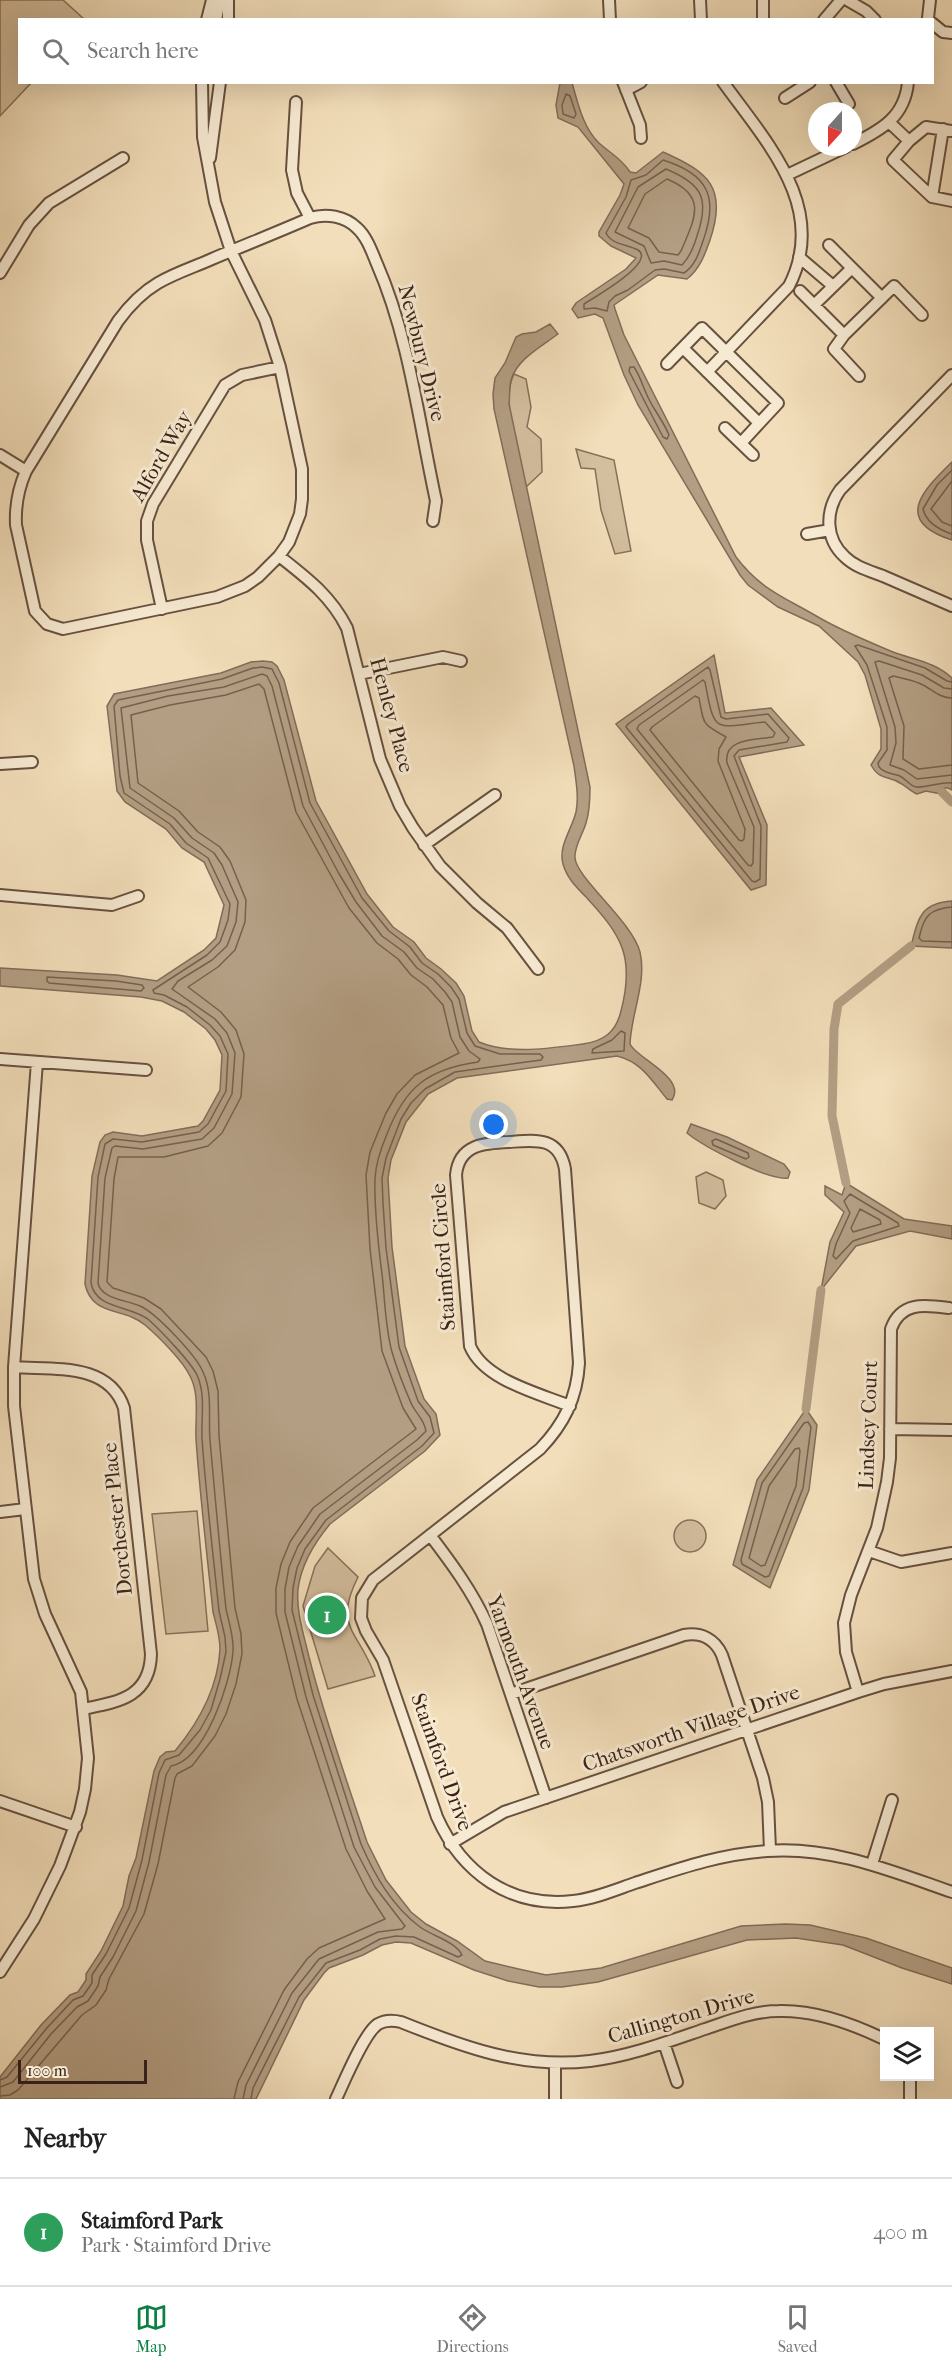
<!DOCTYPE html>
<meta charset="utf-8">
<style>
:root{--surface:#fff;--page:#f2f2f2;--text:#222;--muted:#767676;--line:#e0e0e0;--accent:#0b8043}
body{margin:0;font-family:"IM FELL French Canon",serif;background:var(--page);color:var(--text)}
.controls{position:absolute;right:18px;bottom:18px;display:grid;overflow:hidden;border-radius:0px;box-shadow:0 6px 24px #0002}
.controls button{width:54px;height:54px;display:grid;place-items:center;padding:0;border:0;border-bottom:2px solid var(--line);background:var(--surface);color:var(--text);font:30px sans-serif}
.compass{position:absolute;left:808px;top:102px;width:54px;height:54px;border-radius:50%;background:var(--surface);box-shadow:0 6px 24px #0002;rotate:201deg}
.scale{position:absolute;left:18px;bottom:15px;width:129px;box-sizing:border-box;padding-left:6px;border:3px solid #392217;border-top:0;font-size:16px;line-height:21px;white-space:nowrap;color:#392217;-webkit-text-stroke:4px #f7ead2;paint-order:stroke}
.you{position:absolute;left:494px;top:1125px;width:21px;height:21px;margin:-15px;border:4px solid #fff;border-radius:50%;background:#1a73e8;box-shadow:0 0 0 9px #1a73e833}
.badge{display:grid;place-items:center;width:39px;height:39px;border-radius:50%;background:var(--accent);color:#fff;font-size:20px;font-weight:700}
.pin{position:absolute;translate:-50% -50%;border:3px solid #fff;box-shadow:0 2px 6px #0006}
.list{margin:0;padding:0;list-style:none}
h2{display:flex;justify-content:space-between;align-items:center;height:78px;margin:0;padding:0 24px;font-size:26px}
h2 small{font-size:20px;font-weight:400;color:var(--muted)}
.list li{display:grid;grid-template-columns:39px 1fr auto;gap:18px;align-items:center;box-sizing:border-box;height:108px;padding:0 24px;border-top:2px solid var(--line)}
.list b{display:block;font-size:22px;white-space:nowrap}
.list p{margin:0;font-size:20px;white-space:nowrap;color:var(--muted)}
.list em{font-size:20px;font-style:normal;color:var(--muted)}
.icon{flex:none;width:33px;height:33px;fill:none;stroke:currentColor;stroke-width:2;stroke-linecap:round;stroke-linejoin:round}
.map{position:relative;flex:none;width:952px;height:2099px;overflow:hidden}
.search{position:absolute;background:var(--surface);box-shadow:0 6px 24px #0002;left:18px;right:18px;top:18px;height:66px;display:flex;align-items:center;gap:15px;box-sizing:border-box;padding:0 21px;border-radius:0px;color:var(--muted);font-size:22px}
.sheet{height:186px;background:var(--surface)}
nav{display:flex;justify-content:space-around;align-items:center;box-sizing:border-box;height:84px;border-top:2px solid var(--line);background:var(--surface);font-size:16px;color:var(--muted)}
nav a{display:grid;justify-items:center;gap:3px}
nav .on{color:var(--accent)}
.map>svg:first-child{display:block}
</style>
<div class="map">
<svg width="952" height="2099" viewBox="0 0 952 2099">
<rect width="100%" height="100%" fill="#f2deba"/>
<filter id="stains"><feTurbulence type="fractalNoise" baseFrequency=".00333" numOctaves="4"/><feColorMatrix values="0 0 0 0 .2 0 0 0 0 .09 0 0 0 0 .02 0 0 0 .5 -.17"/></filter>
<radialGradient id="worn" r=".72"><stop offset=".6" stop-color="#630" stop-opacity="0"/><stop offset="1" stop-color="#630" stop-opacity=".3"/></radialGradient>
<!-- green -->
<path fill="#d3be9e" stroke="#86705a" stroke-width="1.5" d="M0 0H63L84 19 20 20V82L31 83 0 116Z
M514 374 526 379 531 407 527 427 541 439 542 472 526 487C520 458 500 401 514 374Z
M576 449 614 460 631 551 615 554 601 510 595 469 581 468Z
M706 1172 723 1180 726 1196 715 1209 699 1203 696 1177Z
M197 1511 208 1631 166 1634 152 1514Z
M674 1536a16 16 0 1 1 32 0a16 16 0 1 1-32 0Z
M328 1548 358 1577C332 1628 360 1632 375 1676L328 1689 303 1606 315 1566Z"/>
<!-- water -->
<path fill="#b39e83" stroke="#826c58" stroke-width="1.5" d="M560 83H572C578 103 583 128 599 143 610 153 622 159 630 172L636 173 663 152C708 172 728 187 710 240 705 254 700 269 687 279L658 275 614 305 615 309 624 335 736 557C761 590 784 597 818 617 842 631 867 641 893 652 914 660 935 662 952 678V790L948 788H944L941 794 926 791 917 794C910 791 906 786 900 783 887 775 880 781 871 765L881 749V729L865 675 858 662 819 626 778 607 748 585 740 575 638 405 624 375 603 318 595 314 578 318 572 309 576 303 626 269 636 258 611 246 599 236V232L620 195 624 184 578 127 558 118 556 105Z
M550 324 558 334C542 346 517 359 511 380 509 387 510 396 509 404L590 787C590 799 590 811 586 823 583 834 574 846 575 858 577 879 631 920 640 952 647 982 631 1014 630 1044 636 1058 687 1078 672 1100L667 1099C652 1081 642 1062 617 1056L457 1078 428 1094 406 1122 391 1160 388 1178 392 1247 405 1346 424 1399 436 1414 440 1435 425 1451 330 1524C315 1542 301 1565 298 1589 296 1612 304 1635 309 1657 325 1720 347 1781 367 1842L386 1880 411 1912 426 1924 457 1941 485 1961 523 1970 546 1975 601 1968 741 1926 786 1924 810 1925 866 1938 952 1968V1984L902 1968 843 1945 796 1938 747 1940 598 1982 562 1987H539L508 1981 474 1970 411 1943 396 1942 382 1945 363 1955 329 1968 324 1973 304 2000 256 2099H0V2077L41 2025 70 1995 78 1992 86 1980V1974L101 1951 123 1906 129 1876 136 1858 154 1771 160 1757 166 1752 175 1751C199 1722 218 1689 220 1649 220 1636 216 1624 213 1612 207 1554 200 1497 196 1439 195 1418 200 1395 190 1376 183 1361 158 1336 145 1325 124 1307 92 1317 85 1284L92 1176 100 1142 105 1135 113 1132 142 1136 198 1126 203 1121 220 1090 222 1055 215 1040 206 1029 184 1012 162 1001 141 997 0 986V968L117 975 157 981 204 950 216 938 224 905 204 862 182 848 166 829 125 802 117 791 107 706 114 694 221 673 251 662 263 661 272 662 277 666 284 680 316 801 367 894 393 927 414 942 426 958 441 969 456 983 464 996 472 1031 479 1042C510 1055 551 1048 583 1044 604 1041 616 1032 621 1011 635 957 622 936 586 897 576 887 567 878 563 864 558 846 572 829 576 812 579 797 576 781 574 766L494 409 493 394 495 378 505 363 516 337 522 334 536 332Z
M952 462V540C893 521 922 491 952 462Z
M714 655 725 713 771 708 804 745 739 757 767 825 766 885 751 890 616 724Z
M952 901V948L911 946C918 919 920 903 952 901Z
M691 1124 727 1137 784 1164 790 1172 788 1178C768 1181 703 1146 687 1133Z
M846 1183 904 1219 952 1226V1239L910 1231 856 1246 821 1290 830 1242 844 1212 825 1195V1186L842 1195Z
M806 1409 817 1425 809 1490 770 1588 733 1565 757 1480Z"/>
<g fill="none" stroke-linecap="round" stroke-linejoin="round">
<!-- shore -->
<path stroke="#76604d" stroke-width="1.5" d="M566 94 570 96 576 114 574 118 563 114 562 105Z
M663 160C708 174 719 197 703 241 699 253 695 266 684 273L664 269 655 270 628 290 615 296 609 302 607 311 595 308 584 309V304C593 298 657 262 638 250 627 244 612 245 606 233L626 197 631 180 646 175Z
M666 169C702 184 710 198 697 236 694 246 690 257 682 265L664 261 651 263 644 246 615 232 638 187Z
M667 179C708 196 695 218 681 251L678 255 659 252 649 238 628 228 645 194Z
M630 367H634C640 376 642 384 646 393 652 408 663 420 669 435L667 439 663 437 629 371Z
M952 470 937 485 923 509C926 522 940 530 952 534
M952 481 931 509 942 522 952 526
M708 667 710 670 721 717 726 719 768 714 789 738 787 742 739 750 734 756 761 826 760 879 755 882 752 881 626 727 628 724Z
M703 680 705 682C715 736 714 727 765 722L775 733 773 737C756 740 723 738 727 763L754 827 753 863 751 866 748 865 637 729 639 725Z
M952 682 947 681 925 668 858 645 855 646 867 665 887 727V750L878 763 879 767C885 774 892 773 900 776 906 779 910 786 916 787 926 788 944 781 952 783
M952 689 944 688 922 675 879 661 875 662 895 727 896 743 890 765 904 770 917 779 952 775
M695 696 699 698C704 725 702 724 726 737L719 749 718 761 745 829 744 839 742 841 739 840 650 730 652 727Z
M952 698C939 698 932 689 921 684 912 680 902 678 893 676L889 678 904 726 903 759 919 769 952 765
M952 907C929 909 924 916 919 938L922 941 952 942
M47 977 116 981 142 985 144 988 141 991 49 983 47 981Z
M621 1031 625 1033 624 1051 592 1053 593 1049 612 1040Z
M716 1139 748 1153 749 1157 746 1159 713 1145 712 1141Z
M850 1194 898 1223 899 1226 853 1241 836 1259 833 1256 836 1244 850 1213 844 1201Z
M860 1209 880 1220 881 1224 853 1232 851 1228Z
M808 1422 811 1427 803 1488 769 1576 765 1577 742 1564 741 1560 762 1483 804 1423Z
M799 1448 800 1451 796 1486 765 1565 761 1566 749 1558 769 1486 795 1449Z
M0 2080 7 2077 46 2029 73 2000 83 1996 92 1983V1975L106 1954 129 1908 142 1860 159 1773 165 1760 179 1755 200 1730 211 1710 220 1679 226 1652 225 1637 219 1611C213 1553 206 1496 202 1438 201 1417 206 1395 197 1375 190 1361 161 1331 149 1320 131 1305 96 1310 91 1283L98 1177 105 1144 113 1139 142 1142 199 1132 208 1124 226 1091 228 1054 220 1036 210 1025 187 1007 164 995 154 993 153 990 207 955 220 942 228 920 230 904 208 858 186 843 170 824 124 793 120 776 114 706 118 700 222 679 253 668 262 667 272 669 279 683 310 803 362 898 389 931 410 947 422 963 438 974 451 987 459 999 467 1033 475 1046 500 1054H540L543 1057 541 1060 455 1072 425 1089 411 1103 401 1119 386 1158 382 1178 383 1203 386 1248 399 1347 418 1401 430 1417 434 1433 422 1446 326 1520 305 1549 297 1568 293 1588 292 1610 313 1695 361 1844C375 1876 392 1906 420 1927 432 1936 455 1941 462 1955L458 1957 414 1937 396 1936 380 1939 360 1950 326 1963 299 1997 253 2088 251 2099
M0 2087 13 2082 51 2034 77 2007 88 2001 98 1986 100 1977 113 1957 136 1911 149 1862 166 1775 171 1766C205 1760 231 1682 233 1651 234 1637 229 1623 226 1609 220 1553 215 1496 210 1440 208 1417 213 1393 203 1372 196 1355 156 1313 140 1306 127 1300 101 1299 98 1283L105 1178 112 1148 115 1146 143 1149 202 1139 214 1128 232 1094 235 1053 227 1033 215 1019 172 989 178 981 212 960 227 946 236 922 238 902 222 865 214 853 192 838 174 818 130 788 121 708 168 696 224 687 262 674 267 676 272 686 303 806 338 872 356 902 382 936 404 952 417 968 433 979 445 992 452 1002 460 1037 469 1051 480 1059 478 1062C428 1069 405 1087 387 1134 381 1148 376 1162 375 1178 374 1210 378 1243 382 1274 385 1299 385 1327 392 1352 397 1369 404 1387 411 1403 416 1414 424 1419 426 1431L417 1440 320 1514 298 1546 289 1567 285 1589V1612L306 1697 354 1847 375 1887 405 1926 402 1929 378 1932 319 1959 292 1993 246 2085 243 2099
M0 2096 10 2095 18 2090 82 2015 96 2005 106 1990 109 1979 144 1914 158 1864 175 1778 177 1774 192 1766 215 1736 226 1714 236 1684 242 1654 241 1634 235 1608 219 1436 218 1391 213 1371 206 1357 161 1309 144 1298 113 1288 107 1282 114 1179 118 1157H164L208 1146 222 1133 241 1097 244 1054 236 1030 221 1012 188 987 218 967 235 950 245 922 246 900 230 861 220 847 198 832 179 811 138 783 131 715 170 705 226 695 259 684 264 689 296 812 349 908 377 943 398 959 411 975 427 987 443 1005 451 1038 459 1053 415 1075 397 1094 386 1113 370 1152 366 1175 370 1249 382 1351 403 1408 416 1429 313 1508 290 1542 281 1564 276 1588V1613L297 1699 346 1849 367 1891 385 1919 319 1948 307 1959 284 1990 238 2082 234 2099"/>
<!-- canal -->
<path stroke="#b39e83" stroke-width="9" d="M942 792 952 802
M846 1183 832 1116 834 1029 838 1004 911 946
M806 1409 821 1290"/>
<defs>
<path id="street" d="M609 0 610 20
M700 0 701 20
M763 0V20
M847 0 866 11 875 20
M928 18 930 0
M207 20 212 0
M216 20 220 0
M228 20V0
M824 20 841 0
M932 23 943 32 952 33
M202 82 203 137 215 202 231 251 265 320 280 367 302 469V499L300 514 289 542 279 556 258 577 245 586 217 597 63 629 47 624 35 611 16 525C15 505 18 489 26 471L118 321C129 306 141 293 158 283 175 273 194 267 212 259 245 245 278 232 310 218 326 213 345 216 357 228 367 237 372 252 377 264 409 337 419 423 436 501L433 521
M623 82 640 125 641 138
M836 82 849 104
M626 90 641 82
M785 98 810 82
M296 102 292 170 297 193 310 218
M890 123 909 141 893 160 932 197 952 201
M909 141 926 127 952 131
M853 144C881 130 905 117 908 82
M210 158 220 82
M787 175 846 147
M932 197 943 129
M829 245 882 298
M799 257 833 286
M0 273 29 225 49 203 123 158
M800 291 844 335
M814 305 852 268
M683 348 759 423
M667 364 702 328 778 403 741 443
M707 372 789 286C829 208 767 143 723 82
M952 375 840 490C825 511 825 539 845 557 855 567 870 571 883 576 906 586 929 596 952 606
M859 376 834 349 844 335 894 286 922 315
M725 428 753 455
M0 455 26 471
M807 534 830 530
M279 556C307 578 331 596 347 628L380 759 400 806 413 828 440 866 477 903 507 928 538 969
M162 609 147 540V521L153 504 225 385 242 375 280 367
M359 674 443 657 461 661
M0 764 32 762
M424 845 495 795
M0 895 112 905 138 896
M0 1059 146 1070
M14 1367C53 1370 109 1362 124 1408L151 1654C150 1698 117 1702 83 1709
M570 1406C538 1393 484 1380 470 1346L456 1175C459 1144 485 1143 509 1142 535 1140 559 1136 565 1169L579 1363C577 1398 564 1424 540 1449L373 1580 362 1598 361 1618 366 1631 383 1660 437 1817C462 1873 510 1908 573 1901 594 1899 615 1890 635 1883 678 1869 720 1854 767 1851 832 1846 891 1871 952 1892
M890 1429 952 1430
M0 1512 25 1509
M430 1535C452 1564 472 1591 487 1624L546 1798
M869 1551 901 1562 952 1553
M858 1692 846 1652 844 1623 851 1595 877 1528 887 1482 890 1458 891 1329C901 1301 925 1305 949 1308
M511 1694 684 1635C701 1632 715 1639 722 1655L763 1778 768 1802 770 1850
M0 1801 76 1827
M450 1844 504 1812 858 1692 884 1684 952 1671
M872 1864 892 1800
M0 1972 34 1919 60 1866 80 1812 85 1789 88 1758 81 1692 45 1614 34 1579 14 1406V1367L37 1062
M664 2043 677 2082
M910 2076V2099
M336 2099C344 2082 364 2033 378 2024 385 2020 393 2020 401 2022 463 2047 522 2069 590 2061 630 2056 667 2042 705 2029 729 2021 753 2011 779 2011 814 2010 853 2024 884 2039
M555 2099V2063"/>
</defs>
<!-- street casing -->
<use href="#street" stroke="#675140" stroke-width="14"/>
<!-- street -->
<use href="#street" stroke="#f7ead2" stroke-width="10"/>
</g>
<g text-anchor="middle" stroke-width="6" stroke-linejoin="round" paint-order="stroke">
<!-- street labels -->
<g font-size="21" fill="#392217" stroke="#f7ead2">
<text transform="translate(422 353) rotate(76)" y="7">Newbury Drive</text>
<text transform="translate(161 456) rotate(-60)" y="7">Alford Way</text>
<text transform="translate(392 715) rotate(75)" y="7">Henley Place</text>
<text transform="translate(443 1257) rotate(-94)" y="7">Staimford Circle</text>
<text transform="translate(868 1425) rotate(-88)" y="7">Lindsey Court</text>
<text transform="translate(117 1519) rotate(-96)" y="7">Dorchester Place</text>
<text transform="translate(521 1672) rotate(70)" y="7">Yarmouth Avenue</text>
<text transform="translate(691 1728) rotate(-19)" y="7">Chatsworth Village Drive</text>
<text transform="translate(442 1762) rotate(70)" y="7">Staimford Drive</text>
<text transform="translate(681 2016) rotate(-16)" y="7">Callington Drive</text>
</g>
</g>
<rect width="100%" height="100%" filter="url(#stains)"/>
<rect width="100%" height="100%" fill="url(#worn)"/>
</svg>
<div class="controls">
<button><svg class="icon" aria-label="layers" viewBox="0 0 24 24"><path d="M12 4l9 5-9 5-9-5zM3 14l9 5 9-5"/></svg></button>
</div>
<svg class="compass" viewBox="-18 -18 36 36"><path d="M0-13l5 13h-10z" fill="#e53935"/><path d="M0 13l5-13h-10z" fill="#767676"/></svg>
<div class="scale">100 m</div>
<div class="you"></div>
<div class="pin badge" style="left:327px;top:1615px;background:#2e9e5b">1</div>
<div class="search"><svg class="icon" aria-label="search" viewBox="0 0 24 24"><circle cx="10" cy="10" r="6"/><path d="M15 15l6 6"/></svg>Search here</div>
</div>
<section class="sheet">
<h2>Nearby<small></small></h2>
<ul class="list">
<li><span class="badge" style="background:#2e9e5b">1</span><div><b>Staimford Park</b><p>Park · Staimford Drive</p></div><em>400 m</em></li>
</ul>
</section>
<nav>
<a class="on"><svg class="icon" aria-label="map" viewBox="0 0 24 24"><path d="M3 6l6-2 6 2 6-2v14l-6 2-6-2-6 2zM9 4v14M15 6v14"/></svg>Map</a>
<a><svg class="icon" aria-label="directions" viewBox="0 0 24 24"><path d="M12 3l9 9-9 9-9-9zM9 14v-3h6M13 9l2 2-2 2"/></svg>Directions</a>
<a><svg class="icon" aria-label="saved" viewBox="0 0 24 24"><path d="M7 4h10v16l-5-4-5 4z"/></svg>Saved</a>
</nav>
